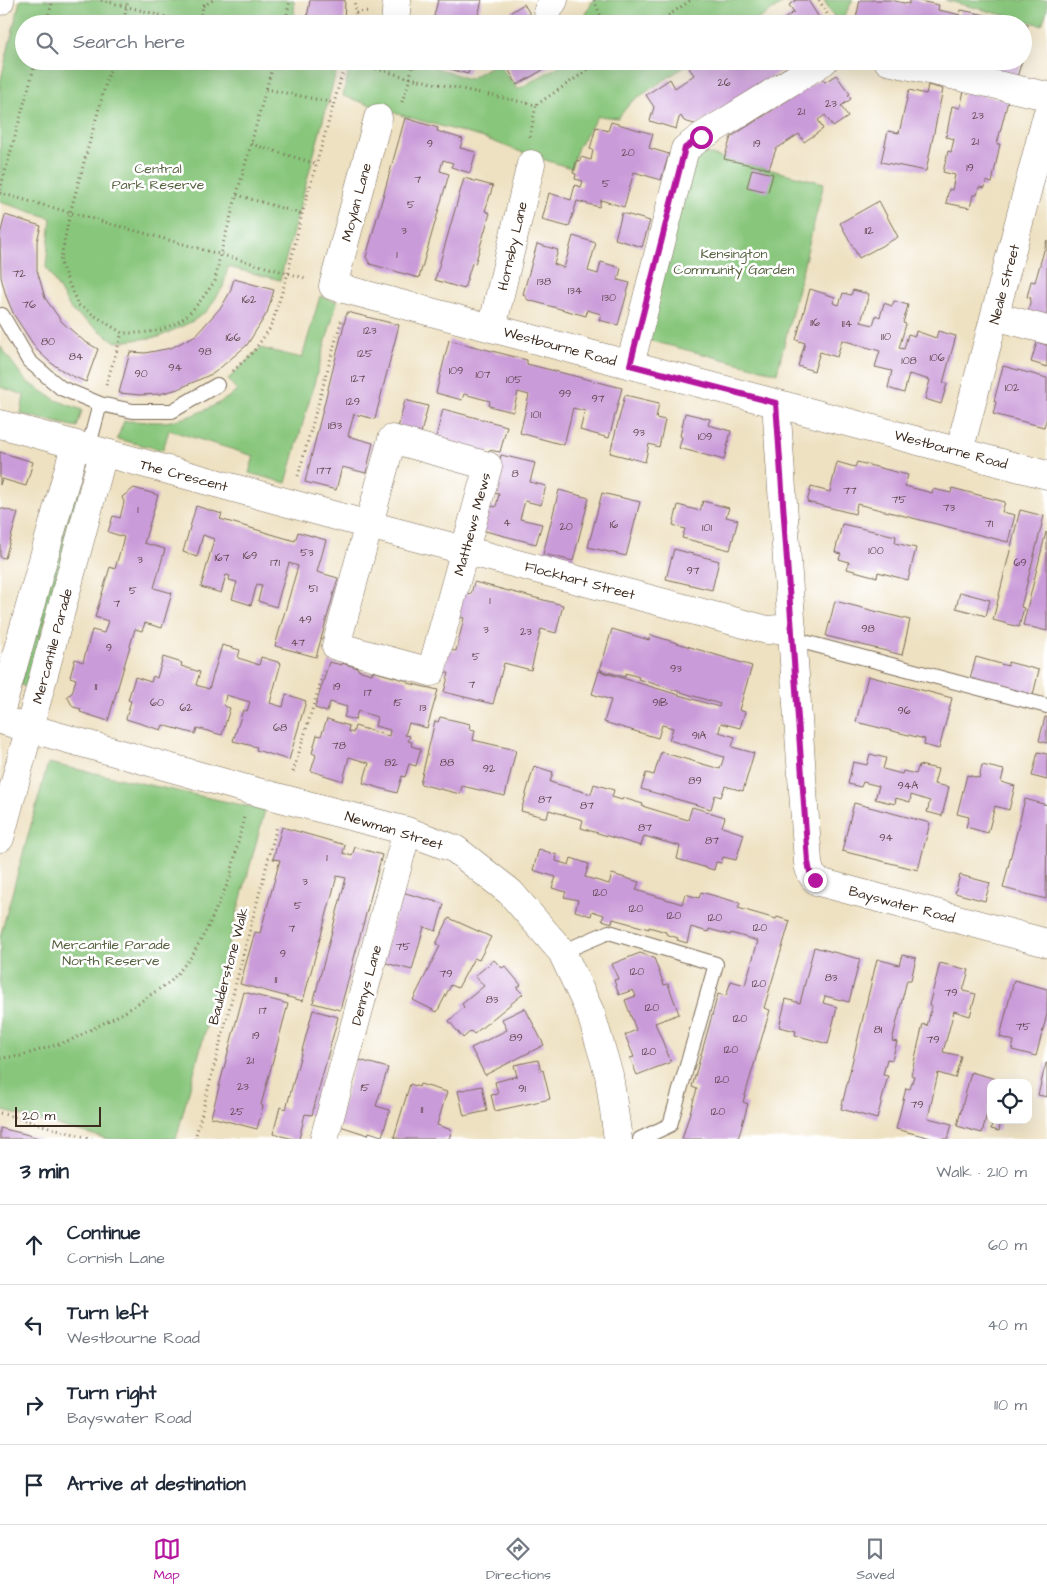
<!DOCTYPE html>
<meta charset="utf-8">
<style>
:root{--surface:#fff;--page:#f2f2f3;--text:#1f2937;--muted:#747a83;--line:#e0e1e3;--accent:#b5179e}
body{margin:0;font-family:"Architects Daughter",sans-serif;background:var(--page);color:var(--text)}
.controls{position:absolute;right:15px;bottom:15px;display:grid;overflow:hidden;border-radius:10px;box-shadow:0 5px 20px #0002}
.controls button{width:45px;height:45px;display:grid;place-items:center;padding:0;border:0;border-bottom:1px solid var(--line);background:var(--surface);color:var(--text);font:25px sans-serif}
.scale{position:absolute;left:15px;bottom:12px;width:86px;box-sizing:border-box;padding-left:5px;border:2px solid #3b2a1e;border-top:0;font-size:14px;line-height:18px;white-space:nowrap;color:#3b2a1e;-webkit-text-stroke:4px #fff;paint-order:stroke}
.stop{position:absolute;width:15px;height:15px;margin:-11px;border:4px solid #b5179e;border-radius:50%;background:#fff}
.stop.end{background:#b5179e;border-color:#fff;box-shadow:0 1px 5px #0008}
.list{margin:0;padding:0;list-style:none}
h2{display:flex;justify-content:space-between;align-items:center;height:65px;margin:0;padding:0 20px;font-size:21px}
h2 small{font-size:16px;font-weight:400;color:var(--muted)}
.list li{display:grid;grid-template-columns:32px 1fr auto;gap:15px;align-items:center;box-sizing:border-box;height:80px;padding:0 20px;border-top:1px solid var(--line)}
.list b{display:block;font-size:19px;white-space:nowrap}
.list p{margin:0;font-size:16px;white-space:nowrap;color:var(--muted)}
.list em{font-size:16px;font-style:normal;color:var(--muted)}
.icon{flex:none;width:28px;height:28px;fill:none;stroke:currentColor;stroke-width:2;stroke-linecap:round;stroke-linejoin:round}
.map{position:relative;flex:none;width:1047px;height:1139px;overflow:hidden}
.search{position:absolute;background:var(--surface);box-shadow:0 5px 20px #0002;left:15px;right:15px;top:15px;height:55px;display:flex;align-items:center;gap:12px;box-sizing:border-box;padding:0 18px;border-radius:28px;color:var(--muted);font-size:19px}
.sheet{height:385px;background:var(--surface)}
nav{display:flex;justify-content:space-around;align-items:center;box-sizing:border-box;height:70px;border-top:1px solid var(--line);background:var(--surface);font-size:14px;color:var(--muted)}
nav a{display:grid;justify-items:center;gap:2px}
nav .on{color:var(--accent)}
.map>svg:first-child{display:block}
</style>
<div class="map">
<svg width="1047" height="1139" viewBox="0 0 1047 1139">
<rect width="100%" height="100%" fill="#fff"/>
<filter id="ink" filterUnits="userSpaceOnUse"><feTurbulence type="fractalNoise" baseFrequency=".02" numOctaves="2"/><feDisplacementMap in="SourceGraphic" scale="10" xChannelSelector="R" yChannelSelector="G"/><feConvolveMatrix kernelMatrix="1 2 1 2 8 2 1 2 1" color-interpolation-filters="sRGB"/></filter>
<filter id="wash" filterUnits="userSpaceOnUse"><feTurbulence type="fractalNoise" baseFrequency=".0096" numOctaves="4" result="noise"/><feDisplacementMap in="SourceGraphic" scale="20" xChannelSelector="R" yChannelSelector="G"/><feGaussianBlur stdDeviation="1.12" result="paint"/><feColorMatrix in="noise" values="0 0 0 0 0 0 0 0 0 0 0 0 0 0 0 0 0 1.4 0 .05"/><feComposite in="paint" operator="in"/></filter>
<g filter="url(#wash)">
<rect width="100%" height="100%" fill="#eee1c1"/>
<!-- green -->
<path fill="#88c67c" stroke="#62784d" d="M20 0H294L295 24H24V61H339L280 280 228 267 223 287 208 310 193 321 159 337 116 342 72 311 46 267 51 218 0 202V83Z
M595 0H788L751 24H579L592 2Z
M824 0H853L840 24H838Z
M945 0H1047V11L1042 25Z
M351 61H417L469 79 497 63 518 89 561 65 562 61H693L631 102 618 118 598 116 578 147 571 168 529 155 484 138 404 116 343 96Z
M703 153 824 183 777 373 644 339 688 161Z
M320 296 337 302 286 483 249 473 254 456 169 430 163 450 117 439 124 421C136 421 150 422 162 422 186 421 219 405 237 391L228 379 260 348 302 358Z
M0 346 26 381 56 400 82 410 77 427 21 414 24 395 0 387Z
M79 477 84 481 27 687 20 685Z
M48 763 265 810 176 1139H108L0 1110V937Z"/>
<g id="blocks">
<!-- building -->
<path fill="#ca9bd9" d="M310 0H345L344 24H306Z
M438 0H482L476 24H432Z
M796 0H808L823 24H777L794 12 789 5Z
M860 0H890L909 4 910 0H914L939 5 938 10 948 12 960 15 961 10 991 16 990 22 997 24H863L864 19 856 18Z
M524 4 536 24H507L503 17Z
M1023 23 1028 24 1024 51H1023Z
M422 61H471L468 74Z
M504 61H558L517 85Z
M700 61H796L698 125 684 121 681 116 679 118 676 129 650 121 654 107 646 95 670 79 675 88 694 75 689 68Z
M951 61H1022L1017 77Z
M836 75 850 94 848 95 851 99 841 106 848 117 833 127 825 115 824 116 818 120 823 129 804 142 799 134 776 149 769 169 724 159 731 137 822 78 825 82Z
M928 85 943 89 926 171 881 162 888 131 899 133 909 90 926 94Z
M964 91 1008 101 997 144H1000L992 183 986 181 985 188 979 187 977 195H973L970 208 946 203 949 189 952 190 955 175 943 172 948 151 951 152 954 139 946 137 952 106 960 108Z
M405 118 438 128 437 131 463 139 460 148 476 152 470 173 451 167 453 163 443 160 440 171 449 174 419 278 370 264 366 257Z
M611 122 653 134 649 148 669 154 661 180 634 172 624 207 601 200 599 207 577 201 569 227 542 220 549 193 571 200 575 185 581 187 583 181 575 179 576 174 573 173 577 160 580 161 581 157 591 160 593 150 590 149 596 127 608 131Z
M752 169 773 174 768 192 747 187Z
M464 178 493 186 485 211 490 213 475 264 472 263 464 289 435 280Z
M879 201 898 237 859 258 840 223Z
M622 213 650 221 642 247 615 239Z
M5 215 41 226 37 241V270L45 298 62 322 84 341 98 349 86 382 68 374 51 363 37 350 14 315 6 296 1 277 0 235Z
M573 236 596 243 588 271 598 274 601 262 621 268 618 280 630 283 618 325 599 320 601 314 587 310 586 316 528 300 523 294 537 244 558 250 554 264 564 268Z
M1047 240V316L1028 311 1031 298 1027 297 1031 281 1035 282Z
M234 279 274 290 267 313 247 345 214 373 178 389 160 394 140 395 119 393 130 352 145 353 171 348 196 335 222 306 230 292Z
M810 289 835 297 833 303 839 305 843 293 851 295 853 290 869 294 861 322 873 325 876 315 880 317 884 303 892 306 894 301 908 305 903 323 906 324 899 348 904 349 908 334 915 336 916 331 936 338 938 331 956 336 943 383 947 384 941 404 925 399 930 380 909 374 904 393 888 388 892 371 875 367 880 351 842 340 837 357 820 352 814 371 798 366 805 343 796 340Z
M347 312 399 325 375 419 354 414 348 436 373 443 366 473 342 467 336 490 305 482Z
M449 340 527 360V364L622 388 609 438 580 430 585 411 573 408 564 445 520 433 529 395 518 392 513 412 489 406 490 401 464 394 462 400 436 393Z
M1037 342 1047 345V367L1031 362Z
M1003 366 1047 378V417L1044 427 993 414 996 402 994 401Z
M625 395 659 403 656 418 665 420 659 447 649 444 645 462 610 453Z
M405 400 428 406 421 433 398 428Z
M443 409 507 426 500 452 489 450 488 454 435 441Z
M685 413 710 419 708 425 731 431 724 460 679 448 682 437 680 436Z
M0 452 33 462 26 486 2 479 0 485Z
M501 455 535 463 530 482 546 486 541 505 525 501 520 519 542 524 536 544 481 530 487 505 496 507 499 494 492 493Z
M837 462 855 467 857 462 908 475 905 486 932 493 933 489 951 493 952 488 1005 502 1002 512 1015 515 1008 542 857 504 855 514 807 502 811 487 830 492Z
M134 488 158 495 144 543 165 549 154 588 172 593 162 628 145 623 142 631 135 629 108 721 80 712 81 709 73 707 67 696 72 693 76 679 70 677 75 659 83 662 92 630 104 633 108 621 95 617 110 567 115 569 124 537 108 532 113 516 120 518 124 502 122 497Z
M559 490 589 498 573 561 543 554Z
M602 493 640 502 626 556 588 547Z
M703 501 729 508 726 517 738 520 730 550 682 538 685 529 673 525 678 505 700 511Z
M196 506 222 514 220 519 295 541 298 532 326 540 317 572 338 578 316 657 275 646 298 566 289 563 276 607 258 601 262 585 257 584 251 605 232 599 237 582 229 580 230 576 226 575 221 593 201 587 214 539 203 535 197 557 183 552Z
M0 508 18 513 5 558 0 557Z
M1020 510 1044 516 1021 607 1024 608 1019 627 993 620Z
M842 524 896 536 895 543 916 548 908 580 878 572 877 577 847 569 849 562 839 559 841 554 835 552Z
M1046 532 1047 533V631L1023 625Z
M674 549 719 561 712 590 666 579Z
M474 582 563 605 556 633 541 629 531 670 504 663 493 704 444 692 449 673 443 672 449 650 456 651 464 618 457 617 463 592 471 594Z
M960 592 990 600 986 616 956 608Z
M835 601 910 620 902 655 826 636Z
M612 629 649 640 651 635 752 666 739 710 745 712 740 728 721 723 719 732 735 737 732 747 754 753 743 791 725 786 721 797 715 795 711 809 641 789 646 773 654 775 661 752 720 769 724 757 669 740 673 728 662 725 658 738 604 722 611 700 592 694 599 671 719 707 720 704 638 679 639 677 626 673 625 677 600 670Z
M222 645 240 650 238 658 248 661 259 665 261 657 281 663 270 703 283 707 286 694 306 701 289 760 256 750 257 747 233 741 243 710 247 711 250 702 226 695 224 706 230 708 222 735 197 728 195 734 163 725 161 730 126 719 131 701 128 700 135 677 151 682 153 676 157 678 163 657 182 663 181 666 200 672 196 685 209 689Z
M976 657 1008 666V662L1039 670 1033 695 970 679Z
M329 662 342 665V663L358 668V670L372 674V671L408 681V683L438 690 427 728 409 723 405 735 410 736 408 741 412 742 411 746 421 749 416 766 409 764 405 777 402 776 397 793 363 783 369 763 349 757 343 781 311 771 316 755 312 753 317 735 321 736 327 719 349 726 348 731 353 733 355 726 389 736 390 730 375 726 377 717 358 711 355 720 344 717 347 707 330 702 327 712 315 708Z
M868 676 952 698 939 749 924 745 925 739 856 722Z
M440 717 470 724 469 729 475 730 473 740 516 750 505 796 462 786 460 794 420 784 435 721 438 722Z
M1045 717H1047V743L1039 741Z
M1038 752 1047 754V780L1032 776Z
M870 754 886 758 883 769 902 774 903 771 916 774 919 765 938 769 934 784 949 787 942 816 927 812 930 801 911 795 910 802 896 798 895 804 875 799 879 786 863 782 861 787 848 784 853 762 867 765Z
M982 765 1004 770 1001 782 1015 786 1009 810 995 806 988 833 966 827 969 817 957 814 967 775 979 778Z
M534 766 553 772 550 782 591 794 594 784 614 790 612 797 622 800 623 798 643 804 642 806 688 820 692 807 725 817 722 827 744 834 736 860 723 857 721 863 716 862 714 870 677 859 680 846 644 836 641 846 581 828 583 820 562 814 549 810 547 818 521 811Z
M1025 799 1047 805 1046 899 1003 888Z
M854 803 930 823 918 870 842 851Z
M282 827 345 845 343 853 352 856 355 847 382 855 340 1010 313 1003 346 878 337 876 303 1001 240 984 255 932 260 933 280 860 273 859Z
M539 849 557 855 556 861 569 865 571 858 589 864 585 877 609 884 612 874 639 882 636 890 682 904 685 894 699 898 701 892 740 903 738 908 776 919 777 917 790 921 764 1008 770 1010 743 1102 748 1104 738 1139H682L697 1089 692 1087 718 994 726 996 731 981 745 985 758 941 731 933 730 935 709 929 708 932 691 927 687 943 677 940 678 938 666 934V932L649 927V929L613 919 612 923 602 920 604 915 592 911 591 916 575 911 578 900 564 897 566 892 552 888 556 877 533 870Z
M960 875 990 883 985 901 955 893Z
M402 892 444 904 436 931 424 927 412 970 382 962Z
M449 918 491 937 479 960 474 958 458 988 451 985 437 1012 413 1000 440 946 436 944Z
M814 947 860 959 849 1002 825 996 823 1003 837 1007 828 1044 795 1035 796 1031 779 1027 786 999 800 1003Z
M640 953 654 958 664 985 668 984 679 1014 655 1023 671 1062 637 1075 630 1058 634 1057 625 1035 636 1030 625 1000 636 996 633 990 619 995 614 980 618 979 612 964Z
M902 955 916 958 911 980H907L892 1041 897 1042 892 1060 887 1059 883 1075 888 1076 877 1119 841 1109 877 959 899 965Z
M494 960 502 968 505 966 521 985 517 988 523 994 474 1034 471 1031 463 1038 449 1021 464 1007 462 1004 484 986 475 976Z
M940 963 969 970 963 991 976 994 970 1016 954 1011 943 1052 961 1056 955 1078 938 1073 928 1118 952 1124 948 1139H935L896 1129 906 1088 910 1089 914 1076 911 1075 923 1024 927 1026 932 1006 929 1005Z
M1014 980 1047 989V1014L1036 1056 1012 1050 1014 1041 1000 1037Z
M244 992 288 1004 261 1105 263 1106 257 1129 211 1117Z
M525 1008 544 1045 485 1075 471 1048 507 1030 502 1019Z
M313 1010 338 1017 312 1115 305 1114 299 1139H294L273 1134 280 1107 286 1109Z
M356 1059 388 1068 376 1106 390 1110 382 1136 369 1132 368 1135 337 1125Z
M538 1060 541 1071 543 1070 550 1099 495 1111 491 1095 498 1094 495 1082 517 1076 514 1065Z
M1046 1063H1047V1097L1038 1095Z
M971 1072 996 1079 995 1083H991V1098L982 1133 957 1126Z
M410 1084 419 1087 420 1084 447 1092 437 1125 452 1130 449 1139H401L394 1137Z
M482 1086 487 1111 464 1116 458 1091Z
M993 1120H1001L999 1131 991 1129Z
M0 1128 25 1134 41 1139H0Z"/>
</g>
</g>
<g filter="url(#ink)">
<use href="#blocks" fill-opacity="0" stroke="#7a6a57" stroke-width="1"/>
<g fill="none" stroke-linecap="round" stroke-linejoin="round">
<defs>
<path id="lane" d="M2 315 29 361 61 388 100 404 133 411H172L217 385
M88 449 100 404
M793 639 1047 706
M562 952 609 932 716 964 670 1125 640 1139"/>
<path id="street" d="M0 1V0
M548 10 554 0
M395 24 397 0
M888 61 1047 96
M378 118 333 286 1047 475
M995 316 1047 330
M492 328 531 164
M630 365 685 149 701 137 824 61
M776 403 808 862C809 871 812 878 819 882L1047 943
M0 424 369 525 767 630 792 628
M392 439 488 466 431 672 336 646Z
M959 452 1047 115
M0 713 75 446
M0 720 250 790 407 831 455 849 510 892 562 952 591 1014 609 1075 618 1139
M0 838 103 454
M324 1139 407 831"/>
</defs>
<!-- lane casing -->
<use href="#lane" stroke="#7a6a57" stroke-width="16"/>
<!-- street casing -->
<use href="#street" stroke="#7a6a57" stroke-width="29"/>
<!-- path -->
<path stroke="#7a6a57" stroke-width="3" stroke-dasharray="1 4" stroke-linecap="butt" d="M101 0 194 24
M594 0 604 24
M819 0 833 24
M203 6 213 0
M356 13 369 12
M46 24 53 0
M123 24 128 0
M198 24 205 0
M285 24 290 0
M354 24 356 13 354 0
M656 24 691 0
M112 61 70 213 60 262 78 305 122 333H139L158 331 177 323 189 314 201 300 215 281 220 255 274 61
M347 61 410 78 536 105 601 61
M266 89 334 103
M402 102 410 78 413 61
M530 137 536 105
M251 144 317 164
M0 190 36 61
M0 193 305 278
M237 195 302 214
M233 371 253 352 271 327 288 273 302 214 346 61
M106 385 122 333
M298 476 342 318
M293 772 324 671
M0 1058 21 1056 71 1040 125 1012 171 981 192 956 207 929 230 878 244 817
M0 1113 92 1139
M195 1139 277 826"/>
<!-- lane -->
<use href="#lane" stroke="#fff" stroke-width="14"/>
<!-- street -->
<use href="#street" stroke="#fff" stroke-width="28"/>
</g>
</g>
<g fill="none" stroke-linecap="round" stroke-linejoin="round" filter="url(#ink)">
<!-- route -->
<path stroke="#b5179e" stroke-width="6" d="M701 137 685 148 630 365 776 403 808 862 810 872 815 880"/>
</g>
<g text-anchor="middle" stroke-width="5" stroke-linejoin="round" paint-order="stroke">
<!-- number labels -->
<g font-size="11" fill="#5f464d">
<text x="724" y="86">26</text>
<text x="831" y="107">23</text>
<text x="801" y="115">21</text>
<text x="978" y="119">23</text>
<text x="975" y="145">21</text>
<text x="430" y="147">9</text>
<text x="757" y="147">19</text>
<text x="628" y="156">20</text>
<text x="970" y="171">19</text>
<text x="418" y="183">7</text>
<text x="606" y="187">5</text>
<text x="411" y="208">5</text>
<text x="404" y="234">3</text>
<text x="869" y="234">112</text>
<text x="397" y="258">1</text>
<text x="19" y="277">72</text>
<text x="544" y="285">138</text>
<text x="575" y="294">134</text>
<text x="609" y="301">130</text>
<text x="249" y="303">162</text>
<text x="29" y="308">76</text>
<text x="815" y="326">116</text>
<text x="847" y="327">114</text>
<text x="370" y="334">123</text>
<text x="886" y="340">110</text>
<text x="233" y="341">166</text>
<text x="48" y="345">80</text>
<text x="205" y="355">98</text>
<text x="365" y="357">125</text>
<text x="76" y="360">84</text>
<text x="937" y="361">106</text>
<text x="909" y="364">108</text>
<text x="175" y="371">94</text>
<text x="456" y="374">109</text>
<text x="141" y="377">90</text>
<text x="483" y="378">107</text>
<text x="358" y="382">127</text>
<text x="514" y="383">105</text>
<text x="1012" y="391">102</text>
<text x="565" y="397">99</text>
<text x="598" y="402">97</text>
<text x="353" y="405">129</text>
<text x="536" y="418">101</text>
<text x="335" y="429">183</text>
<text x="639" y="436">93</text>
<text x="705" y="440">109</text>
<text x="324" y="474">177</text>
<text x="515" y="477">8</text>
<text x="850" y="494">77</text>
<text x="899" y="503">75</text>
<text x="949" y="511">73</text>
<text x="138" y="513">1</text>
<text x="507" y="526">4</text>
<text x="989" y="527">71</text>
<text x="614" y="528">16</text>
<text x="566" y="530">20</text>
<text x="707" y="531">101</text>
<text x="876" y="554">100</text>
<text x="307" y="556">53</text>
<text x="250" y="559">169</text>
<text x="222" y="561">167</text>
<text x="140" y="563">3</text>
<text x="275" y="566">171</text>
<text x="1020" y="566">69</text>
<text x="693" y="574">97</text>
<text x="313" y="592">51</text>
<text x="133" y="594">5</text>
<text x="490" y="604">1</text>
<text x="117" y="607">7</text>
<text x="305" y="623">49</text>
<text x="868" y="632">98</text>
<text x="486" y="633">3</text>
<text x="526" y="635">23</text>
<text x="298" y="646">47</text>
<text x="109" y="651">9</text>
<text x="476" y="660">5</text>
<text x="676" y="672">93</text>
<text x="472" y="688">7</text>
<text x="96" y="690">11</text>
<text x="337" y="690">19</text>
<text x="368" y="696">17</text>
<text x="157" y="706">60</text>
<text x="398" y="706">15</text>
<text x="660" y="706">91B</text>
<text x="186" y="711">62</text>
<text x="423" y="711">13</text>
<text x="904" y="714">96</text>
<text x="280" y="731">68</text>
<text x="699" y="739">91A</text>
<text x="339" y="749">78</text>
<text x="391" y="766">82</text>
<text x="447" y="766">88</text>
<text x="489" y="772">92</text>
<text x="695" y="784">89</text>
<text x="908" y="789">94A</text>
<text x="545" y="803">87</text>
<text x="587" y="809">87</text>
<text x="645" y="831">87</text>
<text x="886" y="841">94</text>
<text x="712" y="844">87</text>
<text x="327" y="861">1</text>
<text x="305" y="885">3</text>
<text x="600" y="896">120</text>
<text x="298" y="909">5</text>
<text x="636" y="912">120</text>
<text x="674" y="919">120</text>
<text x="715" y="921">120</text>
<text x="760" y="931">120</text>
<text x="292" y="932">7</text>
<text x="403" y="950">75</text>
<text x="283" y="957">9</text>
<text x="637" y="975">120</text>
<text x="446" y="977">79</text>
<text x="831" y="981">83</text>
<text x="276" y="983">11</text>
<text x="759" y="987">120</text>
<text x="951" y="996">79</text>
<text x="492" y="1003">83</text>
<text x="652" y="1011">120</text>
<text x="263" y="1014">17</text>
<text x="740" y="1022">120</text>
<text x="1023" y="1030">75</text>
<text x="878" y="1033">81</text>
<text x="256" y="1039">19</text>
<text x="516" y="1041">89</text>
<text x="933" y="1043">79</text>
<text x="731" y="1053">120</text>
<text x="649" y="1055">120</text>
<text x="250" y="1064">21</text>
<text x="722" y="1083">120</text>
<text x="243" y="1090">23</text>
<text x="365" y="1091">15</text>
<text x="522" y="1092">91</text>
<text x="917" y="1108">79</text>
<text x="422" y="1113">11</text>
<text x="237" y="1115">25</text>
<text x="718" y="1115">120</text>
</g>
<!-- park labels -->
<g font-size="14" fill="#56613f" stroke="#fff">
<text x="158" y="173">Central<tspan x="158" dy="16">Park Reserve</tspan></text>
<text x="734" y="258">Kensington<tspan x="734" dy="16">Community Garden</tspan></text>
<text x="111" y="949">Mercantile Parade<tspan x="111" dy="16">North Reserve</tspan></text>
</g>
<!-- street labels -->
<g font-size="14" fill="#3b2a1e" stroke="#fff">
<text transform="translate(356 202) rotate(-75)" y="5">Moylan Lane</text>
<text transform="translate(512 246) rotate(-77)" y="5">Hornsby Lane</text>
<text transform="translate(1004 284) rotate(-75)" y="5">Neale Street</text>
<text transform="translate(560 346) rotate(15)" y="5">Westbourne Road</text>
<text transform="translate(951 449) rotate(15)" y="5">Westbourne Road</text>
<text transform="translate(184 475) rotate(15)" y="5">The Crescent</text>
<text transform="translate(472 524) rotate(-75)" y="5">Matthews Mews</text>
<text transform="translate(580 580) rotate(15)" y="5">Flockhart Street</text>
<text transform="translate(52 646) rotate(-75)" y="5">Mercantile Parade</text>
<text transform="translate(394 830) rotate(17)" y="5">Newman Street</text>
<text transform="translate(902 904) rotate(15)" y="5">Bayswater Road</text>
<text transform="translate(228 966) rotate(-75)" y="5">Baulderstone Walk</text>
<text transform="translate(366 985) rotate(-75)" y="5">Dennys Lane</text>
</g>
</g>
</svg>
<div class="controls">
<button><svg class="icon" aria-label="locate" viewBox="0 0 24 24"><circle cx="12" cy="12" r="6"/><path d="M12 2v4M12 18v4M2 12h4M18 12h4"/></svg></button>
</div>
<div class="scale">20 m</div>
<div class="stop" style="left:701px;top:137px"></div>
<div class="stop end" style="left:815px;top:880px"></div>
<div class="search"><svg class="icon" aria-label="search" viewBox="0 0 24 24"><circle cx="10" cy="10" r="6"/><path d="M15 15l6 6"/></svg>Search here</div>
</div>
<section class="sheet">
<h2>3 min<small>Walk · 210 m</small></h2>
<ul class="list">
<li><svg class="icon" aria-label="ahead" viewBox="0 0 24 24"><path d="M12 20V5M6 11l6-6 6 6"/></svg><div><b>Continue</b><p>Cornish Lane</p></div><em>60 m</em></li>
<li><svg class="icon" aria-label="left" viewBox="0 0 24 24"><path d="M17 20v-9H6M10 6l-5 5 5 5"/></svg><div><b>Turn left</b><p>Westbourne Road</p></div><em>40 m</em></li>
<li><svg class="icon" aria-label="right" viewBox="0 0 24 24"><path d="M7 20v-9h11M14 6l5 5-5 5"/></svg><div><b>Turn right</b><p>Bayswater Road</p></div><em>110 m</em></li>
<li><svg class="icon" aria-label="arrive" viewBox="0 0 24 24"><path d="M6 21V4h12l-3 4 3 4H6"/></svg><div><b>Arrive at destination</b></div></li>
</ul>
</section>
<nav>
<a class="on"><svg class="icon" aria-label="map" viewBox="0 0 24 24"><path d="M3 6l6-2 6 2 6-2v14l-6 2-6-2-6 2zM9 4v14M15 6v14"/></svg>Map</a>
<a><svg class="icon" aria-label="directions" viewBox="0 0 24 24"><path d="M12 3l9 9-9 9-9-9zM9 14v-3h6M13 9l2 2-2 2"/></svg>Directions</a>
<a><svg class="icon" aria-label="saved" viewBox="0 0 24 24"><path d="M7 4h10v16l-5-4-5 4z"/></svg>Saved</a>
</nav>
